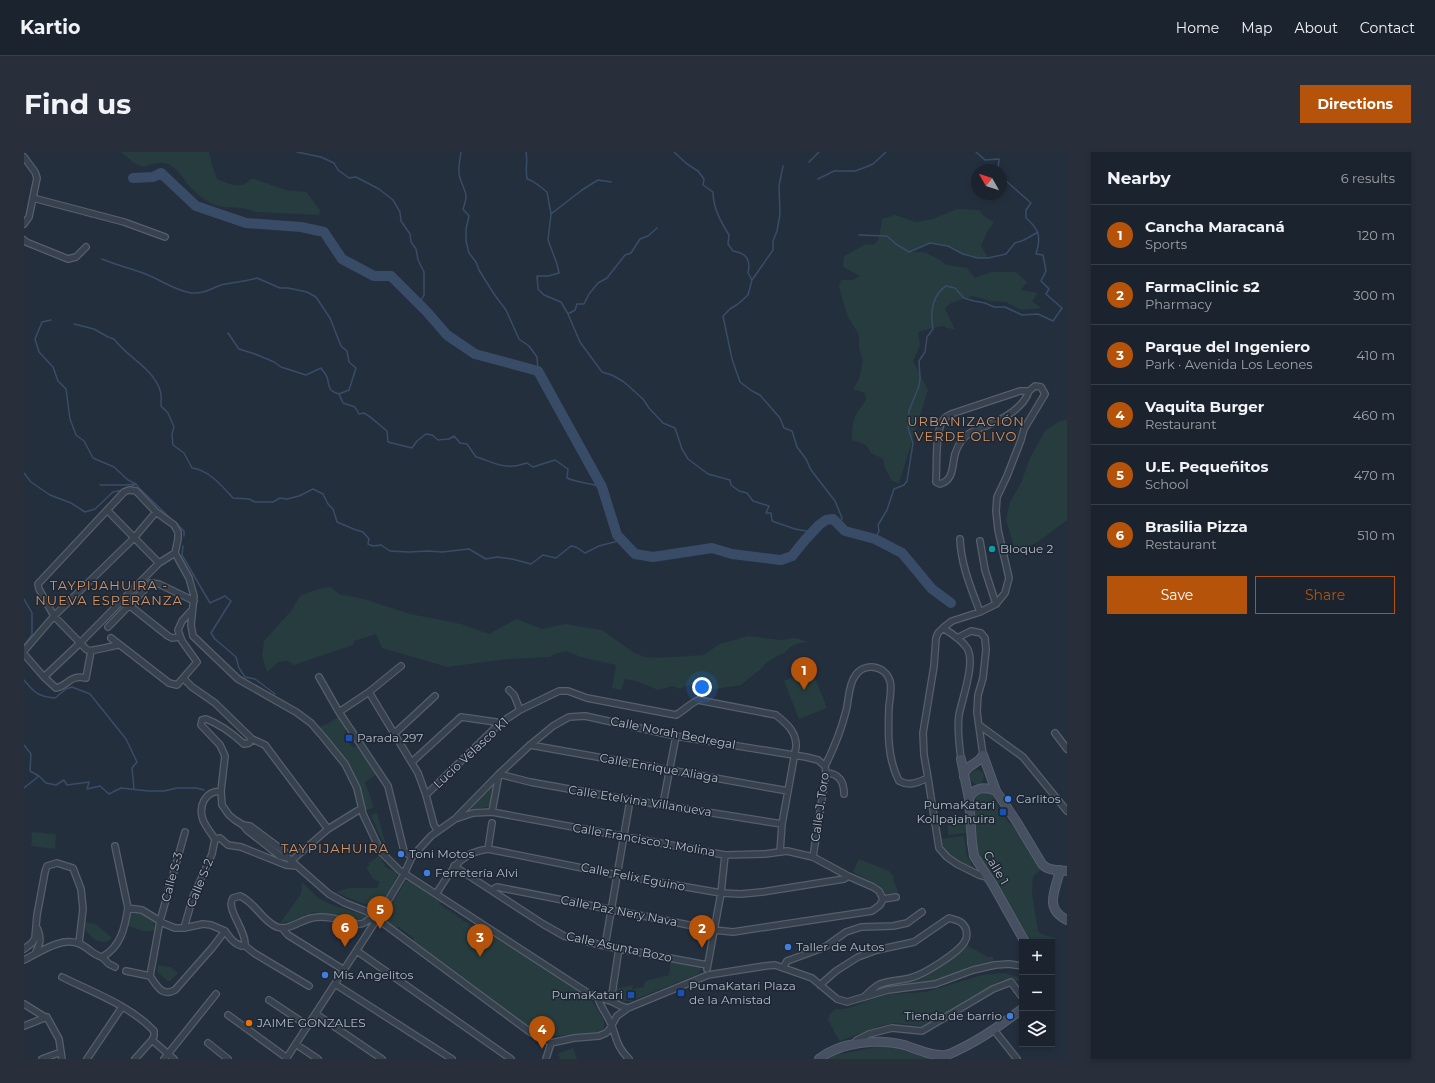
<!DOCTYPE html>
<meta charset="utf-8">
<style>
:root{--surface:#1b232e;--page:#282f3a;--text:#f1f3f6;--muted:#a0a4aa;--line:#39404a;--accent:#b45309}
body{margin:0;font-family:Montserrat,sans-serif;background:var(--page);color:var(--text)}
.controls{position:absolute;right:12px;bottom:12px;display:grid;overflow:hidden;border-radius:0px;box-shadow:0 2px 6px #0003}
.controls button{width:36px;height:36px;display:grid;place-items:center;padding:0;border:0;border-bottom:1px solid var(--line);background:var(--surface);color:var(--text);font:20px sans-serif}
.compass{position:absolute;left:947px;top:12px;width:36px;height:36px;border-radius:50%;background:var(--surface);box-shadow:0 2px 6px #0003;rotate:309deg}
.you{position:absolute;left:678px;top:535px;width:14px;height:14px;margin:-10px;border:3px solid #fff;border-radius:50%;background:#1a73e8;box-shadow:0 0 0 6px #1a73e833}
.badge{display:grid;place-items:center;width:26px;height:26px;border-radius:50%;background:var(--accent);color:#fff;font-size:13px;font-weight:700}
.pin{position:absolute;translate:-50% -33px;filter:drop-shadow(0 1px 2px #0008)}
.pin::after{content:'';position:absolute;top:21px;width:14px;height:12px;background:inherit;clip-path:polygon(0 0,100% 0,50% 100%)}
.list{margin:0;padding:0;list-style:none}
h2{display:flex;justify-content:space-between;align-items:center;height:52px;margin:0;padding:0 16px;font-size:17px}
h2 small{font-size:13px;font-weight:400;color:var(--muted)}
.list li{display:grid;grid-template-columns:26px 1fr auto;gap:12px;align-items:center;box-sizing:border-box;height:60px;padding:0 16px;border-top:1px solid var(--line)}
.list b{display:block;font-size:15px;white-space:nowrap}
.list p{margin:0;font-size:13px;white-space:nowrap;color:var(--muted)}
.list em{font-size:13px;font-style:normal;color:var(--muted)}
.actions{display:flex;gap:8px;padding:12px 16px}
.actions a{flex:1;padding:9px 0;border:1px solid var(--accent);border-radius:0px;text-align:center;font-size:14px;color:var(--accent)}
.actions .main{background:var(--accent);color:#fff}
.icon{flex:none;width:22px;height:22px;fill:none;stroke:currentColor;stroke-width:2;stroke-linecap:round;stroke-linejoin:round}
.map{position:relative;flex:none;width:1043px;height:907px;overflow:hidden;border-radius:0px}
header{display:flex;align-items:center;gap:24px;box-sizing:border-box;height:56px;padding:0 20px;background:var(--surface);border-bottom:1px solid var(--line)}
header strong{font-size:19px}
nav{display:flex;gap:22px;margin-inline-start:auto;font-size:14px}
.intro{display:flex;align-items:center;justify-content:space-between;box-sizing:border-box;height:96px;padding:0 24px}
h1{margin:0;font-size:28px}
.button{padding:10px 18px;border-radius:0px;background:var(--accent);color:#fff;font-size:14px;font-weight:700}
main{display:flex;gap:24px;padding:0 24px}
aside{flex:1;background:var(--surface);border-radius:0px;box-shadow:0 2px 6px #0003}
.map>svg:first-child{display:block}
</style>
<header>
<strong>Kartio</strong>
<nav><a>Home</a><a>Map</a><a>About</a><a>Contact</a></nav>
</header>
<div class="intro"><h1>Find us</h1><a class="button">Directions</a></div>
<main>
<div class="map">
<svg width="1043" height="907" viewBox="0 0 1043 907">
<rect width="100%" height="100%" fill="#242f3e"/>
<!-- green -->
<path fill="#263c3f" d="M97 0H185L188 13 193 27C208 33 216 38 228 26L262 38 282 40 296 58 295 63 231 60C217 52 201 59 186 51 179 47 173 42 167 36 160 28 152 13 140 11 133 10 126 13 119 15L110 11Z
M933 57 955 58 961 65 970 70 963 80 957 94 964 106H954L939 102 924 94 906 91 886 100H900L914 107 923 113 943 116 951 126 967 120H992L1003 130 997 138 1014 141 1008 149 1017 156 997 158 982 150 967 149 948 144 927 151 921 156 931 178 917 174 894 180 896 193 889 209 904 238 875 331 868 329 861 316 859 307 847 301 842 293 828 288C828 268 830 264 842 248L841 241 829 237 835 227 839 209 835 196V183L823 163 815 135 817 128H829L836 124 819 115 820 104 842 92 850 93 855 86 858 67 871 63 892 70 909 67Z
M1043 267V368L1015 389 992 401 982 368 986 350 997 331 1006 306 1021 279 1036 269Z
M306 435 315 442 340 447 386 462 437 472 465 482 493 467 518 477 541 472 578 478 609 500 621 505 634 506 679 503 696 492 724 484 757 488 772 486 784 490C773 491 766 493 760 502L759 501 743 510 738 516 717 533 685 538V534C675 532 665 531 656 537L648 534 634 538 612 529 601 527 597 538 588 536 592 513 557 505 542 499 531 502 526 505 483 507 423 515 358 496 352 482 330 489 329 493 270 513 264 509 255 510 243 520 238 504 240 489 267 459 276 444 294 437Z
M788 518 803 556 775 567 760 529Z
M316 564 322 575 321 580H322V583L323 584V587L327 594 335 596 352 623 341 630 350 656 341 658 334 633 328 622 289 577 303 572Z
M946 625a7 7 0 1 1 14 0a7 7 0 1 1-14 0Z
M467 634H469L470 636 465 655 450 657 448 656 447 654Z
M961 640 965 641 969 644 972 651 985 671 992 677 1017 718 1009 724 1008 742 1014 779 1017 782 1031 786 1029 812 1028 814V790H1005L954 703 951 682V650L953 643Z
M353 661 363 697 355 682 347 663Z
M942 670V681L924 683V673Z
M8 680 32 682 31 697 7 694Z
M940 684 943 704 950 716C936 710 920 703 916 687Z
M355 704 361 713 360 714 374 722C369 730 363 747 356 752 349 758 320 744 312 740L325 736H353L356 730 349 727 342 715 346 713 344 711Z
M835 707 865 719 869 723 870 730 874 739 871 741 862 742 854 733 829 720Z
M385 728 419 751H415V753H418V755H420L421 757H423L424 759 426 758 429 762H431L435 766H437L440 770H443L446 774 449 773V776L454 777V779H457L460 782H463V784H469L566 846 571 853 580 869V876L575 880 531 884 530 882 526 883 525 881 523 883 522 881 519 882 518 880 516 881 514 877 512 878 511 876 507 878 389 790 390 785H387V783H384V781H382L381 779H379V777H376V775L369 776 359 768V766L381 730Z
M278 730 294 746 308 753 343 764 339 769H335L291 760 269 769 256 771 277 742Z
M112 757 130 767 131 779H119L104 774 105 758Z
M59 769 73 773 88 786C77 797 60 782 59 769Z
M942 793 964 805H969L970 810 948 814 907 830 863 834 868 831 881 829 933 801Z
M647 809 674 814 677 817V818L674 822 607 849H595L591 846V837L609 833 608 837 620 835 621 829 645 823Z
M134 813 146 815 154 821 146 829H144L133 820Z
M980 821 998 826V829L978 828 942 848 913 867 898 874 871 871 853 875 816 889 812 883 804 867 806 862 811 857H819L828 855 842 849 867 842 902 840 958 823Z
M853 895H871L896 904 920 907H806L811 903Z
M549 896 553 907H536L534 902Z"/>
<g fill="none" stroke-linecap="round" stroke-linejoin="round">
<!-- stream -->
<path stroke="#394c67" stroke-width="1.5" d="M273 0 297 5 310 11 314 18 325 26 332 25 355 37 369 48 376 60 377 69 386 82 387 90 392 97 394 108 400 120V143L395 152
M437 0C436 8 433 19 436 26 441 42 445 40 439 57L445 64 442 77V89L445 101 452 110 455 118 470 142 482 158 495 187 505 194 513 205 514 219
M502 0C504 11 501 16 503 27 511 29 516 35 523 40L527 62 524 88 533 112 535 121 524 124H513L514 137 520 143 537 150 544 162 556 190 578 220 588 223 600 230 619 247 625 256 639 271 651 276 658 297 664 307 684 322 706 328 707 333 715 339 723 341 729 349 745 354 742 361H747L748 369 771 377 788 380
M650 0 663 12 674 19 680 27 679 33 689 40C689 56 697 70 705 83L704 92 709 99C722 101 727 107 724 121L728 128
M952 0 961 8 975 7 974 18
M785 10 795 0
M759 14 755 34 756 62 753 79 749 89V98L728 128 724 143 714 152 706 157 699 164 708 207 716 230 728 239 736 243 756 266 760 276 768 279 773 295 782 307 787 318 811 349 818 366 815 372
M794 27 810 19H831L842 15 849 12 862 0
M527 62 558 38 574 28 587 30
M835 83 863 84 872 92 885 100 906 91 924 94 939 102 954 106H964L982 102 991 91 1000 88 1014 80
M78 107C92 113 105 116 119 121 136 127 149 138 167 141 180 142 186 137 197 133 209 130 221 130 233 126L256 136H264L283 140 292 145 306 166 317 194 323 199 325 210 332 216 325 238 315 242
M544 162 551 158 553 152H560L565 142 574 131 583 126 601 103 607 101 616 87 624 84 633 76
M27 168 18 170 11 187 15 200 29 215 34 229 42 237 46 267 52 283 60 289 69 306 90 315 104 328 112 332
M50 172 70 177 84 185 90 187C103 205 129 216 136 238 138 243 137 249 137 254L144 261 150 275 148 282 149 293 160 301 168 316C185 318 198 334 209 346L225 347 231 350H249L256 346 263 347 275 344 289 337 299 342 304 352 309 357 313 370 332 378 339 380 345 387 344 392 349 394 357 393 366 399 385 400 404 399 418 400 445 397 462 407 473 405 488 407 507 412 519 403 532 406 547 394 552 395 561 401 575 394 598 388
M204 181 215 197 231 202 250 210 257 215 282 223 297 216C299 219 302 222 303 225 306 235 303 238 315 242L319 251 331 255 335 262 340 261C349 266 355 273 363 279L364 290 388 296 393 289 402 282 408 283 414 288 425 287 430 284 436 291 443 292 452 305C464 308 477 316 490 314 494 314 499 312 503 311L509 315 531 308 544 317 543 326C554 331 566 331 578 335
M0 321 7 330 26 343 47 351 61 360 71 357 89 340 100 338
M76 333H101L112 332 115 336 147 367
M105 336 112 332
M153 372 160 379V384
M851 387 855 379 854 373 863 358 870 337 880 333 883 329 889 291 884 276 885 259 895 234 896 226 895 209 901 200 903 185 909 177C906 161 908 143 922 134L931 136 940 146 950 149 961 151 970 155H981L998 163 1014 162 1029 169 1038 156 1022 142 1025 137 1017 129 1022 119 1019 103 1012 102C1017 85 1016 78 1002 66V58L1007 51 981 28 977 23
M159 394 158 403 186 451 201 444 207 449 187 481 191 487 212 505 215 516 221 525 231 527 251 542
M0 447 8 461V483L0 493
M0 528C10 540 14 545 31 546L42 537 48 535 66 542 102 587 113 610 108 616 110 637
M0 593 7 602 6 619 15 624 22 631 32 633 40 628 43 633 65 630 63 637 76 634 85 642 97 636 124 639H140L153 636H172L180 638
M0 636 15 624"/>
<!-- river -->
<path stroke="#394c67" stroke-width="10" d="M109 26 129 25 137 21 172 54 222 71 277 75 300 80 318 107 350 124H367L403 160 423 183 451 202 514 219 578 335 593 383 611 402 629 405 688 396 708 402 757 408 768 404 781 388 795 373 802 368 809 367 821 379 851 387 878 401 908 437 927 451"/>
<defs>
<path id="street" d="M0 5 11 20 13 26 5 65 0 72
M9 46 100 70 141 85
M0 88 2 90 44 107 52 105 62 95
M84 359 135 411
M936 387C937 413 947 436 956 460
M956 389 961 418 972 452
M105 453 144 484 148 486 156 485
M84 475 127 431 135 432 170 449
M919 476C927 481 938 488 943 496 952 510 938 547 935 563 933 577 935 592 937 607
M87 486 145 531 153 533 173 510 158 489 154 478 158 469 168 458
M933 486 947 479 957 481 961 486 962 498 959 526 954 543 953 560 959 603
M95 493C86 494 69 500 63 498L30 464 15 437 14 432 100 340 105 338 112 339 132 360 150 373 154 380V387L151 401 165 426 170 444 167 473 169 484 214 527 272 560 287 571 300 586 321 612 333 636 339 662 357 700 375 718 564 841C572 845 578 846 586 849 592 851 597 855 604 856
M0 499 30 464 110 386 132 360
M0 502 20 525 32 536C44 534 46 522 62 526L67 499
M20 525 56 491 135 411 151 401
M295 525 315 560 364 634 380 699 388 705
M160 527 168 535 191 551 228 587 241 593 304 677
M485 538 490 543 496 558
M345 540 394 621 402 643 410 673 414 679
M315 560 345 540 377 514
M955 573 999 605 1043 659
M1031 581 1043 597
M370 582 411 544
M228 587 225 591 220 592C209 582 196 572 182 567L178 568 177 573 196 593 201 604 197 639 198 653 205 663 211 668 219 673 226 674 261 700 264 706 305 742 321 751 344 760 506 880 527 891
M506 593 764 639
M388 610 437 565 472 570 475 572
M801 614C810 596 817 579 822 559 825 548 824 534 831 524 840 510 861 513 866 529 868 537 866 547 865 554 864 579 863 606 875 629 886 635 894 630 904 626L900 603 899 581 910 514 912 486 914 481 919 476 928 469 956 460 972 452 981 441 985 426 974 378 972 359 973 345 983 324 997 288 1000 277 1021 242 1017 235 1011 234 1005 239H996L927 262C923 264 920 266 918 270 911 282 913 315 912 330L916 332C930 328 928 314 931 302 933 296 937 288 942 284 948 278 957 276 964 273 980 267 1000 255 1005 239
M802 621C815 621 820 630 820 642
M475 622 506 630 606 648 758 672
M904 626 915 696 923 705 933 712 955 723 963 725
M402 643 475 572 496 558 535 539H544L563 546 652 563C660 558 666 552 674 548L752 563C762 571 773 580 772 595L758 672 756 700
M639 652 652 584
M468 660 475 622
M432 666 475 622 506 593 529 574 545 565 561 564 652 584 782 605 794 608 801 614 802 621 789 705
M219 673 223 678 256 704 264 706
M191 687 196 686 204 693 217 695 262 713 272 714
M191 687C187 681 182 675 179 668 174 654 181 639 197 639
M91 694 104 756
M464 697 468 671
M267 709 304 677 338 656
M430 714 519 772 540 784 581 794 683 813
M469 739 471 736 473 735 690 778 709 780 848 759 856 753 859 747
M412 742C427 720 434 701 464 697L593 723 697 741 717 742 738 740 820 727 824 724
M859 747 872 745
M160 776 169 745 188 702 191 687
M258 776 264 783 320 818
M201 779C206 786 210 792 218 794L221 792C222 778 201 756 209 746L216 744C231 750 238 769 253 775 264 779 277 768 288 766 299 763 313 767 324 770 328 770 333 773 336 772 340 772 341 770 344 768 346 767 351 768 353 767
M220 793 230 801 285 834
M581 794 606 648
M0 797 8 791 11 786 13 763 21 720 23 714 33 711 49 716 57 737 59 757 55 791
M333 799 487 907
M11 802C16 792 18 787 13 776
M78 805 85 812 91 815
M0 808C16 800 38 784 56 792 65 796 69 803 78 805 97 795 101 775 104 756L118 758 141 772 151 776H160L179 772 187 773 201 779
M759 816 763 809 801 795 822 780 837 775 869 774 883 771 898 760
M683 817 697 741 701 703
M102 819 126 824
M126 824 136 769 161 680
M126 824C133 834 138 845 151 838L188 796 201 779
M38 825C68 840 107 854 130 879V884L128 888 150 907
M311 832 428 907
M796 833 812 819 834 805 853 798 890 790 925 766C932 768 939 769 942 777 943 781 943 786 941 789 936 800 900 822 889 825 878 829 866 828 856 832 850 835 845 840 841 844
M574 846C577 856 584 864 588 874 593 888 593 895 605 907
M245 848 284 874
M587 849 595 796
M0 852 24 867 35 887 38 907
M292 862 358 907
M204 863 263 906
M0 874 23 865
M970 878 993 907
M184 891 204 907
M527 891 550 886 575 884 582 881 585 878 593 864 604 856 684 823 741 814 751 813 788 826 813 847 823 850 864 838 911 832 949 818 971 813 985 812 998 814
M830 892 833 888 845 882 868 876 898 879 969 837 987 830 998 845
M273 893 294 907
M18 907 37 900
M63 907 98 855
M111 907 128 888
M140 907 192 842
M262 907 353 767 380 722 388 705 407 684 431 667 449 661 468 660 701 703 741 702 763 699 789 705 824 724 849 735 855 739 859 747
M522 907 527 891"/>
<path id="secondary" d="M959 603 972 639 994 672 1018 712C1024 719 1034 718 1043 719
M937 607 945 647 948 691 950 704 969 733 1001 790
M940 625C941 612 954 613 959 603
M945 647C950 635 960 634 972 639
M1036 718C1032 738 1019 756 1043 768
M795 907C816 890 855 886 880 893 893 897 909 905 922 903 927 902 932 899 936 897 959 886 978 872 998 857"/>
</defs>
<!-- street casing -->
<use href="#street" stroke="#565f6c" stroke-width="8"/>
<!-- secondary casing -->
<use href="#secondary" stroke="#565f6c" stroke-width="10"/>
<!-- street -->
<use href="#street" stroke="#38414e" stroke-width="5.5"/>
<!-- secondary -->
<use href="#secondary" stroke="#465061" stroke-width="8"/>
</g>
<!-- markers -->
<circle fill="#0f9aa8" stroke="#1d2633" stroke-width="1.5" cx="968" cy="397" r="4"/>
<g fill="#1a4fb4" stroke="#1d2633" stroke-width="1.5">
<rect x="321" y="582" width="8" height="8" rx="2"/>
<rect x="975" y="656" width="8" height="8" rx="2"/>
<rect x="653" y="837" width="8" height="8" rx="2"/>
<rect x="603" y="839" width="8" height="8" rx="2"/>
</g>
<g fill="#3f7fe0" stroke="#1d2633" stroke-width="1.5">
<circle cx="984" cy="647" r="4"/>
<circle cx="377" cy="702" r="4"/>
<circle cx="403" cy="721" r="4"/>
<circle cx="764" cy="795" r="4"/>
<circle cx="301" cy="823" r="4"/>
<circle cx="986" cy="864" r="4"/>
</g>
<circle fill="#e8710a" stroke="#1d2633" stroke-width="1.5" cx="225" cy="871" r="4"/>
<g text-anchor="middle" stroke-width="3" stroke-linejoin="round" paint-order="stroke">
<!-- poi labels -->
<g font-size="12" fill="#b4bcc9" stroke="#1d2633" text-anchor="start">
<text x="976" y="401">Bloque 2</text>
<text x="333" y="590">Parada 297</text>
<text x="992" y="651">Carlitos</text>
<text x="971" y="657" text-anchor="end">PumaKatari<tspan x="971" dy="14">Kollpajahuira</tspan></text>
<text x="385" y="706">Toni Motos</text>
<text x="411" y="725">Ferretería Alvi</text>
<text x="772" y="799">Taller de Autos</text>
<text x="309" y="827">Mis Angelitos</text>
<text x="665" y="838">PumaKatari Plaza<tspan x="665" dy="14">de la Amistad</tspan></text>
<text x="599" y="847" text-anchor="end">PumaKatari</text>
<text x="978" y="868" text-anchor="end">Tienda de barrio</text>
<text x="233" y="875">JAIME GONZALES</text>
</g>
<!-- street labels -->
<g font-size="12" fill="#b4bcc9" stroke="#1d2633">
<text transform="translate(649 581) rotate(11)" y="4">Calle Norah Bedregal</text>
<text transform="translate(447 601) rotate(-43)" y="4">Lucio Velasco K1</text>
<text transform="translate(635 616) rotate(10)" y="4">Calle Enrique Aliaga</text>
<text transform="translate(616 649) rotate(9)" y="4">Calle Etelvina Villanueva</text>
<text transform="translate(796 655) rotate(-82)" y="4">Calle J. Toro</text>
<text transform="translate(620 688) rotate(10)" y="4">Calle Francisco J. Molina</text>
<text transform="translate(972 716) rotate(59)" y="4">Calle 1</text>
<text transform="translate(148 725) rotate(-75)" y="4">Calle S-3</text>
<text transform="translate(609 725) rotate(11)" y="4">Calle Felix Eguino</text>
<text transform="translate(176 731) rotate(-68)" y="4">Calle S-2</text>
<text transform="translate(595 759) rotate(11)" y="4">Calle Paz Nery Nava</text>
<text transform="translate(595 795) rotate(12)" y="4">Calle Asunta Bozo</text>
</g>
<!-- neighbourhood labels -->
<g font-size="13" letter-spacing="1" fill="#d59563" stroke="#1d2633">
<text x="942" y="274">URBANIZACIÓN<tspan x="942" dy="15">VERDE OLIVO</tspan></text>
<text x="85" y="438">TAYPIJAHUIRA -<tspan x="85" dy="15">NUEVA ESPERANZA</tspan></text>
<text x="311" y="701">TAYPIJAHUIRA</text>
</g>
</g>
</svg>
<div class="controls">
<button>+</button>
<button>−</button>
<button><svg class="icon" aria-label="layers" viewBox="0 0 24 24"><path d="M12 4l9 5-9 5-9-5zM3 14l9 5 9-5"/></svg></button>
</div>
<svg class="compass" viewBox="-18 -18 36 36"><path d="M0-13l5 13h-10z" fill="#e53935"/><path d="M0 13l5-13h-10z" fill="#a0a4aa"/></svg>
<div class="you"></div>
<div class="pin badge" style="left:780px;top:538px">1</div>
<div class="pin badge" style="left:678px;top:796px">2</div>
<div class="pin badge" style="left:456px;top:805px">3</div>
<div class="pin badge" style="left:518px;top:897px">4</div>
<div class="pin badge" style="left:356px;top:777px">5</div>
<div class="pin badge" style="left:321px;top:795px">6</div>
</div>
<aside>
<h2>Nearby<small>6 results</small></h2>
<ul class="list">
<li><span class="badge">1</span><div><b>Cancha Maracaná</b><p>Sports</p></div><em>120 m</em></li>
<li><span class="badge">2</span><div><b>FarmaClinic s2</b><p>Pharmacy</p></div><em>300 m</em></li>
<li><span class="badge">3</span><div><b>Parque del Ingeniero</b><p>Park · Avenida Los Leones</p></div><em>410 m</em></li>
<li><span class="badge">4</span><div><b>Vaquita Burger</b><p>Restaurant</p></div><em>460 m</em></li>
<li><span class="badge">5</span><div><b>U.E. Pequeñitos</b><p>School</p></div><em>470 m</em></li>
<li><span class="badge">6</span><div><b>Brasilia Pizza</b><p>Restaurant</p></div><em>510 m</em></li>
</ul>
<div class="actions"><a class="main">Save</a><a>Share</a></div>
</aside>
</main>
